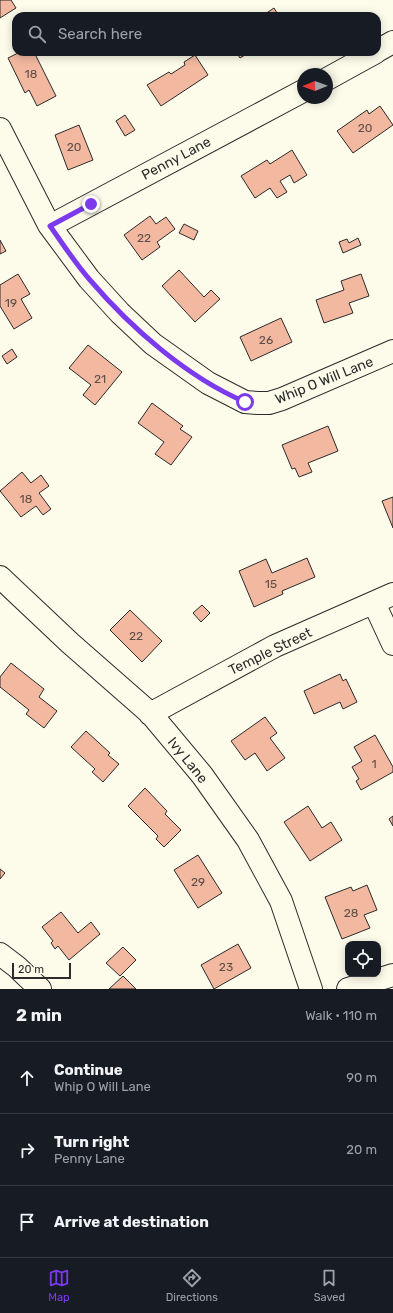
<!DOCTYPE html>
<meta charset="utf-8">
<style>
:root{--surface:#171b24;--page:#242831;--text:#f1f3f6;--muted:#9ea1a6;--line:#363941;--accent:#7c3aed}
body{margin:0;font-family:Rubik,sans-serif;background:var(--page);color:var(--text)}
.controls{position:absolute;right:12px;bottom:12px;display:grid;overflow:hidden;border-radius:8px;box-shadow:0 2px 10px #0003}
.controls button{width:36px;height:36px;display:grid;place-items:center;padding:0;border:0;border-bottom:1px solid var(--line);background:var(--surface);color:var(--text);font:20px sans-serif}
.compass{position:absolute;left:297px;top:68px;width:36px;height:36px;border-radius:50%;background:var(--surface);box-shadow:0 2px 10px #0003;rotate:269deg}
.scale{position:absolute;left:12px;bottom:10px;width:59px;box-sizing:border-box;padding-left:4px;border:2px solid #2b2b2b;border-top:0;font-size:11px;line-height:14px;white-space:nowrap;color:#2b2b2b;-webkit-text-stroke:3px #fdfbea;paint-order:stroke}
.stop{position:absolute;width:12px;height:12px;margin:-9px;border:3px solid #7c3aed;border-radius:50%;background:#fff}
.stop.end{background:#7c3aed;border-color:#fff;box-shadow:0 1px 4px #0008}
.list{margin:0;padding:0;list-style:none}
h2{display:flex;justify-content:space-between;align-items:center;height:52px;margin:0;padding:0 16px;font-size:17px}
h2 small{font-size:13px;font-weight:400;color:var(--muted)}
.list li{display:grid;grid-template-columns:26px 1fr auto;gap:12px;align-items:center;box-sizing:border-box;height:72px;padding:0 16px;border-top:1px solid var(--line)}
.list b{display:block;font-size:15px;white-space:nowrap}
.list p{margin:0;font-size:13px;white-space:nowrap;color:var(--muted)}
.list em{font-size:13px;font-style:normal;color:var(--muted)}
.icon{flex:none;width:22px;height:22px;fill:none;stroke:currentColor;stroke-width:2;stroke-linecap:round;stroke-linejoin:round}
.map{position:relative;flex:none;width:393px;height:989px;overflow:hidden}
.search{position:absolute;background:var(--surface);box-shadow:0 2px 10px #0003;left:12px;right:12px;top:12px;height:44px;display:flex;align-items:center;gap:10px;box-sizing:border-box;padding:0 14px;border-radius:12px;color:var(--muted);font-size:15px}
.sheet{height:268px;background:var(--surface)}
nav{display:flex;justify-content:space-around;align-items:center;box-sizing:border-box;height:56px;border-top:1px solid var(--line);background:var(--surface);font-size:11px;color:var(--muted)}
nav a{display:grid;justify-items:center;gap:2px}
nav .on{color:var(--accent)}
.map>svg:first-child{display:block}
</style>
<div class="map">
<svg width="393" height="989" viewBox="0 0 393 989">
<rect width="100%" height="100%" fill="#fdfbea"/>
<!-- building -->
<path fill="#f2b8a0" stroke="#2b2b2b" d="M0 0H11L16 8 0 18Z
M274 8 279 16H262Z
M20 52H34L56 96 37 106 29 90 25 93 8 58Z
M236 52H250L240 58Z
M195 55 208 75 161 106 147 85 169 72 171 74 185 65 184 62Z
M380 106 393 125 353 153 337 131 367 110 369 114Z
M125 115 135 130 125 136 116 121Z
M79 125 93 160 68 170 55 135Z
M292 150 307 175 294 183 290 175 280 181 287 192 277 198 270 188 255 198 241 176 267 160 270 164Z
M150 216 156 224 166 217 175 229 157 242 160 247 142 260 124 235Z
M184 224 198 231 194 240 179 233Z
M358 238 361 245 343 253 339 242 347 239 349 243Z
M0 240 6 251 0 254Z
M179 270 204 297 211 290 220 299 195 322 162 286Z
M18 274 30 294 21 299 32 318 14 329 0 306V285Z
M361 274 369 296 349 303 353 313 324 323 316 300 344 290 341 281Z
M281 318 292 342 251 361 240 337Z
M88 345 122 372 95 405 83 395 91 385 69 368Z
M12 349 17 357 7 364 2 356Z
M152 403 183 426 180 429 192 437 171 465 155 454 164 442 138 423Z
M328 426 338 451 308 463 312 472 299 477 295 468 292 469 282 445Z
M22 472 31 483 41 475 49 486 39 493 51 509 43 515 36 506 21 517 0 491Z
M393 497V528L382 501Z
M307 558 315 577 282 591 283 594 254 607 239 571 266 559 272 573Z
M202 605 210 613 201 622 193 613Z
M130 610 162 641 142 662 110 630Z
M11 663 44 689 39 697 57 711 44 728 26 714 29 710 0 687V677Z
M340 674 343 681 346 679 357 702 343 709 340 702 314 714 304 691Z
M265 717 277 733 270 738 285 758 267 771 255 753 245 760 231 741Z
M86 731 110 753 108 755 119 764 103 782 92 772 95 769 71 747Z
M375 735 393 767V772L361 790 356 781 359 779 352 767 362 761 354 747Z
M145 788 167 811 165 814 181 830 164 847 156 839 158 836 128 806Z
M308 806 322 828 331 822 342 840 310 861 284 822Z
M393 816V826L389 819Z
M198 855 222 893 198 908 174 870Z
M0 869 5 873 0 879Z
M367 885 377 910 364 915 370 928 342 939 325 897 351 887 353 891Z
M61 912 78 933 91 922 100 934 69 960 58 946 55 949 51 943 53 941 42 927Z
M238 944 251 968 214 989 201 965Z
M123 947 136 960 120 976 106 963Z
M123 976 136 989H109Z"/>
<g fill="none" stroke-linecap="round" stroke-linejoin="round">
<defs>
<path id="minor" d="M377 51 393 42
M327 79 376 52
M0 129 49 225 89 279 120 313 153 344 208 383 245 402 258 403H269L282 399 393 351
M50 226 303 91
M0 577 70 643 151 714 202 775 248 840 281 901 311 989
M374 603 393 644
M150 714 275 646 393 594
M0 954 17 967 40 989
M348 989 393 975"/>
</defs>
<!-- minor casing -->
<use href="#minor" stroke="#2b2b2b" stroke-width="24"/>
<!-- minor -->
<use href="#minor" stroke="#fdfbea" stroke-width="22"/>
</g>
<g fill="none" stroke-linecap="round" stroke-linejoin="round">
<!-- route -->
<path stroke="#7c3aed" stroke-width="5" d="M91 204 50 226C63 244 75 263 90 280 131 328 187 377 245 402"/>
</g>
<g text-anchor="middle" stroke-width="3" stroke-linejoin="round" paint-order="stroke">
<!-- number labels -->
<g font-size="12" fill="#5d4e48">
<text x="31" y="78">18</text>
<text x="365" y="132">20</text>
<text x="74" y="151">20</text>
<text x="144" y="242">22</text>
<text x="11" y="307">19</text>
<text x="266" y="344">26</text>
<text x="100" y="383">21</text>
<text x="26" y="503">18</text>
<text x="271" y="588">15</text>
<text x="136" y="640">22</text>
<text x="374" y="768">1</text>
<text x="198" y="886">29</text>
<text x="351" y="917">28</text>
<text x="226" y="971">23</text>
</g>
<!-- street labels -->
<g font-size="14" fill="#2b2b2b" stroke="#fdfbea">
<text transform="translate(176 158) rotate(-28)" y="5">Penny Lane</text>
<text transform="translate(324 380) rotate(-22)" y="5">Whip O Will Lane</text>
<text transform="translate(270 651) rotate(-26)" y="5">Temple Street</text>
<text transform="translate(188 760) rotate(51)" y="5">Ivy Lane</text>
</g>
</g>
</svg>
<div class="controls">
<button><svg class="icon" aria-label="locate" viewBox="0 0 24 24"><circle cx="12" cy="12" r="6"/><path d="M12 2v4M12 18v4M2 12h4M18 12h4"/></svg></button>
</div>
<svg class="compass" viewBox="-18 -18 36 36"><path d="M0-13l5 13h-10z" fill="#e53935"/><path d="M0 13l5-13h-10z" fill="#9ea1a6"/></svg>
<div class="scale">20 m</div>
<div class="stop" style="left:245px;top:402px"></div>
<div class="stop end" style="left:91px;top:204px"></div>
<div class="search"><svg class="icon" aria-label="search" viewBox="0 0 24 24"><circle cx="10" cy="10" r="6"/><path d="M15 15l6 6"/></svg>Search here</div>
</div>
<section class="sheet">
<h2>2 min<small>Walk · 110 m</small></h2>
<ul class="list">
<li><svg class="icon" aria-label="ahead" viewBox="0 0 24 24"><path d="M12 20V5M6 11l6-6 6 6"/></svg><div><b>Continue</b><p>Whip O Will Lane</p></div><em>90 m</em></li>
<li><svg class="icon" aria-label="right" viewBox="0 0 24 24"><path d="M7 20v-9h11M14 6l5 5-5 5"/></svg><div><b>Turn right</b><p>Penny Lane</p></div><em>20 m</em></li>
<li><svg class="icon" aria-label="arrive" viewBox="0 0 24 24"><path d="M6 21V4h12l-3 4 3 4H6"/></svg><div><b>Arrive at destination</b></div></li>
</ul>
</section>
<nav>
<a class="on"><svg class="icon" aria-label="map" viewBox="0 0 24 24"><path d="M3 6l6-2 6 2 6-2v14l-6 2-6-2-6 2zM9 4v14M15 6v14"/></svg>Map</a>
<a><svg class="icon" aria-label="directions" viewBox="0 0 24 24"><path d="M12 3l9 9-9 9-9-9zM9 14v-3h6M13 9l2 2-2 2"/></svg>Directions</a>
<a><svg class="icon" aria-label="saved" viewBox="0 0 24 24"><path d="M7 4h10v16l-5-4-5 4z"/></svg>Saved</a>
</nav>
